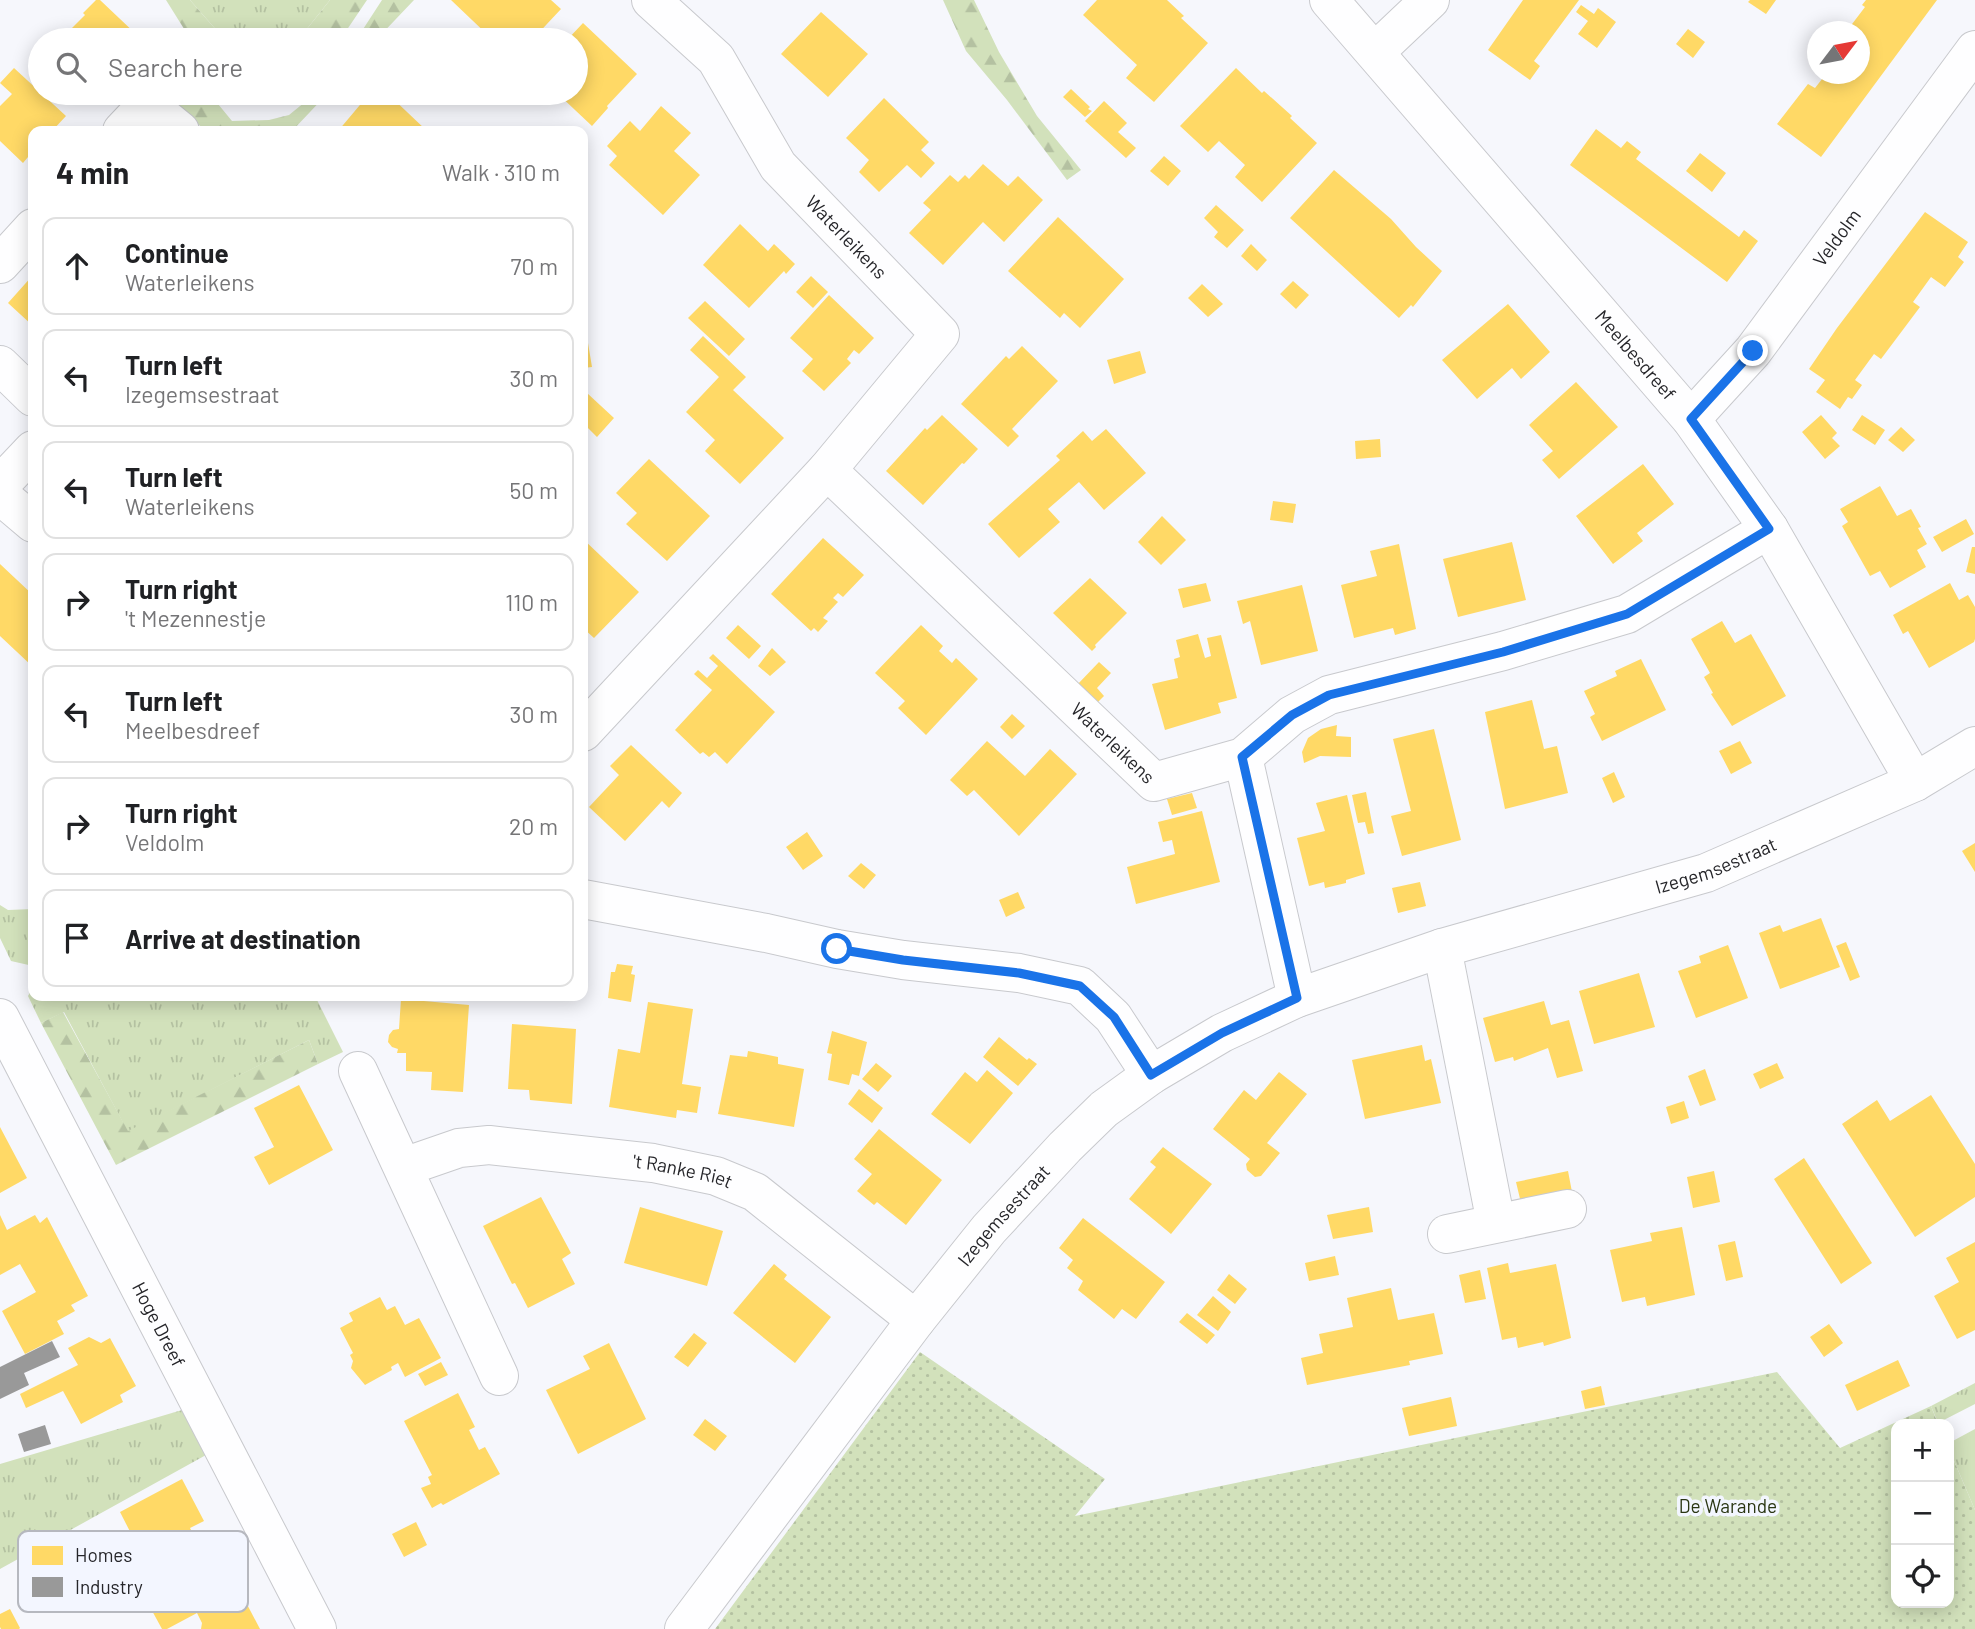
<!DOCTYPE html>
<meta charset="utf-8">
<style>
:root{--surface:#fff;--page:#f6f6f6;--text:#202124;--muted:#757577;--line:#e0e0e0}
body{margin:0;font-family:Barlow,sans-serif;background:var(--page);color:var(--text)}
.controls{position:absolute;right:21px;bottom:21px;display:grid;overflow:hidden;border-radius:14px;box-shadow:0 4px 18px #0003}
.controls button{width:63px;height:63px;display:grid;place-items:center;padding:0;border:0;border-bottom:2px solid var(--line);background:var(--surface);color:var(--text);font:35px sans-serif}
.compass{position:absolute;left:1807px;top:21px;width:63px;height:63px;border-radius:50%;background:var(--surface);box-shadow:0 4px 18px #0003;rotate:58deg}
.stop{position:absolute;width:21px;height:21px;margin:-16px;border:5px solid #1a73e8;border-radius:50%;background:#fff}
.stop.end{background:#1a73e8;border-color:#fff;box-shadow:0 2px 7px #0008}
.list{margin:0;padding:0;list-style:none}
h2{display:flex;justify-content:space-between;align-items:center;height:91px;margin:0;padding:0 28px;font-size:30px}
h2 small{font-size:23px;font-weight:400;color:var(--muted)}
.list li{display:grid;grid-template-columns:46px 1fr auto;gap:21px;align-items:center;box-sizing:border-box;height:98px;margin:0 14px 14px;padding:0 14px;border:2px solid var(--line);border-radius:14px}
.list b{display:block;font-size:26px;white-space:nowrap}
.list p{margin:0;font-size:23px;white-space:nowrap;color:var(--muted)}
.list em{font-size:23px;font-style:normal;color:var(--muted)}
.icon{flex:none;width:38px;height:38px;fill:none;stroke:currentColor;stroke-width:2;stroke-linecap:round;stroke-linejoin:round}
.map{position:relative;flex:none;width:1975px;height:1629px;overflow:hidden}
.search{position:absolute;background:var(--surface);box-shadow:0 4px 18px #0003;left:28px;top:28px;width:560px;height:77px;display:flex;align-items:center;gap:18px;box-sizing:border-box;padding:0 24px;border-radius:38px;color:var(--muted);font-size:26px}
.panel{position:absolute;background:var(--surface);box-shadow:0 4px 18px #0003;left:28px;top:126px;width:560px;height:875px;border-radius:14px}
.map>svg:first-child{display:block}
</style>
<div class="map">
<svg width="1975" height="1629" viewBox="0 0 1975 1629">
<defs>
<pattern id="grass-tufts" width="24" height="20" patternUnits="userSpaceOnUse" patternTransform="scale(1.75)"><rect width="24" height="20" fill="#d2e1bb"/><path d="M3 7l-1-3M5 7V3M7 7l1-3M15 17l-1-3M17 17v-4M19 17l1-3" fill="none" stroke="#b4c1a1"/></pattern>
<pattern id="forest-firs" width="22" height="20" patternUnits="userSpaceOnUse" patternTransform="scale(1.75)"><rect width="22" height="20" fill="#d2e1bb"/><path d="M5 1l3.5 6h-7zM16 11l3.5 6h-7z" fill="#b4c1a1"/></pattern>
<pattern id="park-dots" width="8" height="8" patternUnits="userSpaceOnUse" patternTransform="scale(1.75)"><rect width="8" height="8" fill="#d2e1bb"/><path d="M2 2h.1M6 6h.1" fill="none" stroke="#b4c1a1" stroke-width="1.8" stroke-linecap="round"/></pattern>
</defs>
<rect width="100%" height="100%" fill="#f6f7fc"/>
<!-- grass -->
<path fill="url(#grass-tufts)" d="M190 0H330L298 40H225Z
M0 905 8 910 33 909V966L11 961 0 938Z
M33 987V996H315L343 1052 318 1064 309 1040 128 1132 64 1012 41 1023 28 996Z
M1975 1383V1404L1938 1423 1931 1406Z
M182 1410 206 1455 0 1569V1464Z
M1975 1429V1510L1949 1449V1443Z"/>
<!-- forest -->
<path fill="url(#forest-firs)" d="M166 0H190L225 40H191Z
M330 0H367L340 40H298Z
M382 0H414L376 40H356Z
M943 0H974L999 52 1037 116 1081 170 1067 180 1007 100 966 51Z
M163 93H209L232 121 269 120 289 115 316 93H328L292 131H206Z
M63 1012 128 1131 309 1040 318 1064 116 1165 41 1023Z"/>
<!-- park -->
<path fill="url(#park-dots)" d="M920 1352 1105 1479 1075 1516 1777 1372 1840 1448 1931 1406 1938 1424H1896V1603H1949V1449L1975 1510V1629H715Z"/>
<!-- homes -->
<path fill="#ffd966" d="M96 0H100L138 36 134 40H60L85 15 83 13Z
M451 0H551L561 9 532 40H519L514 35 509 40H493Z
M1097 0H1167L1184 16 1181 18 1208 43 1154 102 1126 78 1137 65 1083 15Z
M1523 0H1579L1534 61 1540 66 1530 80 1488 50Z
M1750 0H1776L1766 14 1748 2Z
M1866 0H1937L1821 157 1777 124 1808 84 1815 88 1826 74H1860V32H1846L1865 7 1862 5Z
M1581 5 1594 14 1598 8 1616 22 1597 48 1578 34 1588 21 1576 12Z
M821 12 868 54 828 97 781 54Z
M583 23 637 74 607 106 608 108 592 126 557 93H576V40H567Z
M1688 29 1705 42 1693 58 1676 44Z
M14 68 66 116 52 131H33V151L23 163 0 141V106L12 94 0 83Z
M1236 68 1262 93 1264 91 1292 116 1290 118 1317 143 1262 202 1235 177 1245 165 1219 141 1208 152 1180 126Z
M1071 89 1090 107 1088 109 1092 111 1085 117 1063 97Z
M370 93H387L426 130 338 131Z
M884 98 929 142 921 150 935 163 921 178 907 165 879 192 859 172 869 160 846 138Z
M1104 101 1127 123 1118 132 1136 148 1126 158 1085 121Z
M661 106 691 133 674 151 700 175 663 215 609 165 617 156 607 146 630 121 640 131Z
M1596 129 1621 148 1627 141 1641 152 1636 159 1739 237 1744 230 1758 241 1727 282 1570 165Z
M1700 153 1726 173 1712 192 1686 171Z
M1164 156 1181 171 1168 186 1150 171Z
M983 164 1008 186 1018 176 1043 200 1004 242 983 222 943 265 909 233 931 210 923 203 950 175 958 182 965 175 969 179Z
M1334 170 1391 219 1416 247 1442 271 1413 307 1411 305 1399 318 1290 218Z
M1216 205 1244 230 1227 248 1214 237 1218 232 1204 218Z
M1925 212 1968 242 1958 257 1964 262 1945 287 1931 277 1913 302 1920 307 1881 359 1874 354 1855 380 1862 385 1852 399 1848 397 1840 409 1816 392 1825 380 1809 369 1837 328Z
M1058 217 1124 279 1080 328 1064 313 1060 318 1008 271Z
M740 224 768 251 774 244 795 264 786 274 784 271 749 308 703 265Z
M1251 244 1267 260 1257 271 1241 256Z
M33 275V326L8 303Z
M811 276 828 292 813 308 796 292Z
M1293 281 1309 295 1296 309 1280 294Z
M1202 284 1223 304 1208 317 1188 298Z
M829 295 874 338 859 354 854 350 847 359 851 363 824 391 802 371 813 359 790 338Z
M705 301 745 339 729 356 688 318Z
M1508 304 1550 352 1521 379 1512 368 1477 399 1442 360Z
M703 336 746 377 733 390 784 438 740 484 705 451 715 440 686 412 719 377 690 350Z
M583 343H588L592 367 583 368Z
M1022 346 1058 381 1012 429 1019 436 1008 447 961 404 1006 356 1009 359Z
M1140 351 1146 373 1114 384 1107 360Z
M1576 382 1618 427 1559 479 1542 460 1553 451 1529 425Z
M583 393 585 395 587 393 614 418 597 437 583 423Z
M942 415 978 449 964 464 962 463 923 505 886 471 925 428 927 430Z
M1821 415 1837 433 1832 438 1840 446 1825 459 1802 432Z
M1862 415 1885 430 1875 445 1852 430Z
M1901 427 1915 440 1903 452 1888 440Z
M1106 429 1146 473 1104 510 1079 482 1048 509 1060 522 1019 558 988 524 1060 460 1056 456 1083 431 1092 441Z
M1380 439 1381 457 1356 459 1355 441Z
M649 459 710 516 667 561 626 524 637 513 616 493Z
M1643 464 1674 504 1637 533 1643 541 1613 564 1576 516Z
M1880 486 1897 516 1911 509 1921 527 1918 528 1927 544 1917 550 1926 567 1890 588 1880 571 1870 576 1842 526 1848 522 1840 509Z
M1273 501 1296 504 1293 523 1270 520Z
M1162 516 1186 540 1161 565 1138 542Z
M1966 519 1974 534 1942 552 1933 537Z
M823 538 864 575 843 597 838 593 833 598 838 602 823 618 828 621 818 632 814 628 811 631 771 594Z
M583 539 639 592 594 638 583 628Z
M1512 542 1526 600 1458 617 1443 559Z
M1399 544 1416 629 1395 635 1393 628 1354 638 1341 585 1377 576 1370 551Z
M1972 547H1975V574L1966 572Z
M0 564 33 595V667L0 636Z
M1090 578 1127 613 1095 645 1096 647 1092 651 1053 613Z
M1206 583 1211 601 1183 608 1178 589Z
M1950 583 1959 600 1968 595 1975 607V639L1974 642 1929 668 1908 631 1903 634 1893 615Z
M1302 585 1318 651 1261 665 1250 621 1243 624 1237 601Z
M1722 621 1735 643 1751 634 1786 696 1732 726 1711 694 1713 693 1704 677 1710 673 1691 639Z
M738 625 761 646 749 659 726 638Z
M921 625 943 646 939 651 952 663 956 658 978 679 926 735 898 708 905 701 875 673Z
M1198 634 1205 658 1211 656 1207 638 1221 635 1237 698 1218 703 1221 713 1165 730 1152 684 1178 678 1174 659 1180 657 1176 640Z
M772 648 786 662 770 676 758 666Z
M713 654 775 712 727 764 715 752 709 757 703 752 700 754 675 730 712 690 694 674 698 670 707 678 718 666 709 658Z
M1641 659 1666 710 1602 741 1590 717 1595 714 1584 691 1617 676 1615 671Z
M1099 662 1111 673 1097 688 1104 696 1096 704 1076 686Z
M1532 700 1544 749 1557 746 1568 793 1505 809 1485 712Z
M1012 714 1025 726 1012 739 1000 727Z
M1337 725 1336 736 1351 737V757L1320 756 1304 763 1302 752 1308 738 1321 729Z
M1434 729 1461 840 1402 856 1391 816 1411 811 1393 739Z
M987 741 1025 776 1050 749 1077 774 1019 836 974 790 967 796 950 780Z
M1740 741 1752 763 1731 774 1719 751Z
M631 745 682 793 669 808 662 801 625 841 589 807 619 775 610 766Z
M1614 772 1625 797 1613 803 1602 778Z
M1366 792 1374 833 1368 834 1365 822 1358 823 1352 795Z
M1192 793 1197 808 1172 815 1167 799Z
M1347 795 1365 874 1346 880V883L1325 888 1324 882 1309 886 1297 838 1325 831 1316 803Z
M1202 811 1220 882 1136 904 1127 867 1175 854 1172 840 1163 842 1158 822Z
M807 832 823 856 803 870 786 847Z
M1975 843V872L1962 851Z
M861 863 876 875 864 889 848 876Z
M1420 882 1426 906 1398 913 1392 888Z
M1018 892 1025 908 1006 917 999 900Z
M1821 918 1840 967 1780 989 1759 933 1780 925 1783 932Z
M1846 942 1860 977 1850 981 1836 946Z
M1728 945 1748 998 1696 1018 1678 971 1701 963 1699 956Z
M617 964 633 966 631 974 635 975 631 1002 608 998 611 972H615Z
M1639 973 1655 1027 1594 1044 1579 991Z
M401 999 469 1005 463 1092 431 1090 432 1072 406 1071V1053H397L398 1049 392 1047 388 1042 389 1035 393 1030 399 1029Z
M1544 1001 1551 1025 1569 1020 1583 1071 1557 1078 1548 1048 1514 1061 1513 1057 1495 1062 1483 1018Z
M648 1002 693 1009 682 1084 701 1087 697 1113 677 1110 676 1118 609 1107 618 1049 640 1053Z
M512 1024 576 1029 572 1104 530 1100 529 1090 508 1089Z
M832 1031 867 1042 859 1076 852 1074 849 1085 828 1080 832 1054 827 1053Z
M999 1037 1027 1060 1029 1058 1037 1064 1018 1086 983 1057Z
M1422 1045 1425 1061 1431 1059 1441 1103 1365 1119 1352 1060Z
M748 1051 778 1057V1064L804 1069 794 1127 718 1114 730 1055 747 1057Z
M876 1063 892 1076 878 1092 862 1079Z
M1777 1063 1784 1078 1760 1089 1753 1074Z
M1705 1069 1716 1100 1700 1106 1688 1076Z
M987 1070 1013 1093 970 1144 931 1114 965 1072 977 1082Z
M1279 1072 1307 1094 1267 1143 1280 1153 1261 1176 1255 1177 1247 1170 1246 1164 1250 1159 1213 1129 1244 1090 1256 1100Z
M299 1085 333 1150 269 1185 254 1157 274 1147 254 1108Z
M859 1089 883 1108 872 1123 848 1104Z
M1931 1095 1975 1164V1197L1915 1237 1842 1124 1877 1100 1890 1121Z
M1684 1101 1689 1118 1671 1124 1666 1107Z
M0 1127 27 1178 0 1193Z
M879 1129 942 1180 906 1225 877 1202 874 1205 857 1191 872 1174 854 1159Z
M1163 1147 1212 1184 1171 1234 1129 1199 1156 1167 1150 1162Z
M1804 1158 1872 1263 1841 1284 1774 1179Z
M1568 1171 1572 1192 1521 1203 1516 1182Z
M1714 1171 1720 1202 1693 1208 1687 1177Z
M541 1197 571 1253 562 1259 575 1284 528 1308 515 1283 512 1284 483 1226Z
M640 1207 723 1231 707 1286 624 1263Z
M1369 1207 1373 1232 1333 1239 1327 1215Z
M0 1215 7 1230 35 1215 40 1223 47 1217 88 1296 71 1305 75 1311 57 1321 64 1334 25 1354 2 1311 36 1292 20 1264 0 1275Z
M1083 1218 1165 1282 1136 1319 1122 1309 1114 1319 1078 1290 1083 1281 1067 1268 1073 1260 1059 1248Z
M1682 1227 1695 1295 1647 1306 1645 1297 1622 1302 1610 1250 1652 1241 1650 1233Z
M1735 1241 1743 1277 1726 1281 1718 1245Z
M1975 1242V1330L1957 1339 1934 1296 1959 1282 1946 1258Z
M1335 1256 1339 1275 1309 1281 1305 1263Z
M1508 1263 1510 1273 1556 1264 1571 1338 1544 1346 1543 1342 1518 1348 1516 1337 1502 1340 1487 1268Z
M774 1264 787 1275 784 1279 831 1317 795 1363 733 1313Z
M1480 1270 1486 1299 1465 1303 1459 1275Z
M1229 1274 1247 1289 1235 1304 1217 1290Z
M1391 1288 1398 1320 1434 1313 1443 1354 1409 1361 1410 1365 1307 1385 1301 1358 1323 1353 1319 1334 1353 1327 1347 1298Z
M1213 1296 1231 1312 1218 1331 1197 1315Z
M380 1297 387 1310 395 1306 405 1325 419 1318 441 1358 405 1377 398 1363 391 1367 392 1370 365 1385 351 1368 353 1361 350 1355 353 1353 340 1328 353 1321 349 1313Z
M1187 1313 1215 1335 1207 1344 1179 1322Z
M1829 1324 1843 1343 1824 1357 1810 1337Z
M694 1333 707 1343 688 1367 674 1357Z
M89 1337 101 1343 110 1338 136 1386 120 1395 123 1402 81 1424 63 1391 26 1408 20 1394 78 1365 68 1348Z
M609 1343 646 1419 578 1454 546 1390 590 1369 583 1356Z
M1898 1360 1910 1386 1857 1411 1845 1385Z
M441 1362 448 1375 425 1386 418 1374Z
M1601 1386 1605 1405 1585 1409 1581 1391Z
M458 1393 475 1427 469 1430 479 1450 485 1447 500 1474 443 1505 441 1503 432 1508 421 1488 431 1484 428 1477 432 1475 404 1421Z
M1451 1397 1457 1426 1409 1436 1402 1408Z
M705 1419 727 1436 715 1451 693 1435Z
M182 1479 204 1521 190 1528 204 1556 218 1549 260 1629H201L202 1623 197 1613 167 1629H162L144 1596 171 1582 167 1575 177 1570 169 1557 142 1572 134 1557 141 1553 120 1512Z
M416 1522 427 1545 404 1557 392 1534Z
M10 1609 20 1628 19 1629H1L0 1627V1614Z"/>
<!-- industry -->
<path fill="#999" d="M52 1341 60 1357 24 1373 29 1385 0 1399V1367Z
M45 1425 51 1444 24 1452 18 1434Z"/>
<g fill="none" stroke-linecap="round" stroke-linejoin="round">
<defs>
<g id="minor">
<path id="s1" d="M651 0 716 59 778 166 940 334 827 470 1154 782 1243 757 1292 715 1329 695 1503 651 1627 614 1769 529"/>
<path id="s2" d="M1329 0 1691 419 1769 529 1915 782"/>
<path d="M1375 52 1430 0"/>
<path d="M122 131 138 114 152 108 180 131"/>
<path d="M0 264 33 228"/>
<path d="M0 365 33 397"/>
<path id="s3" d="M1691 419 1753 351 1975 50"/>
<path d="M0 485 33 450"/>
<path d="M0 495 33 523"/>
<path d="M583 732 827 470"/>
<path d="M1243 757 1297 998"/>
<path d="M583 899 766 933 837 949 903 960 1019 973 1080 986 1113 1017 1151 1075"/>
<path d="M1442 948 1496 1223"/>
<path id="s4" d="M0 1018 317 1629"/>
<path d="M358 1071 499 1376"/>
<path id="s5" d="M404 1167 459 1148 489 1145 653 1163 716 1176 755 1192 916 1320"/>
<path d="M1447 1234 1567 1209"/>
<path id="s6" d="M684 1629 916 1320 989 1229 1065 1147 1104 1109 1151 1075 1222 1033 1297 998 1442 948 1706 873 1915 782 1975 746"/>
</g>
</defs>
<!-- minor casing -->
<use href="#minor" stroke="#c8c9cd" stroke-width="40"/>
<!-- minor -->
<use href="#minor" stroke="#fefeff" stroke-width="38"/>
</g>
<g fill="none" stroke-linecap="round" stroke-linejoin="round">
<!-- route -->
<path stroke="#1a73e8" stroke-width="9" d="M837 949 903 960 1019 973 1080 986 1114 1017 1151 1075 1222 1033 1297 998 1242 757 1292 715 1329 695 1503 652 1627 614 1769 529 1691 419 1753 351"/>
</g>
<g text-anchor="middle" stroke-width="7" stroke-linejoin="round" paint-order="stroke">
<!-- street labels -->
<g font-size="19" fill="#26262a" stroke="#f3f6ff">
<text dy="7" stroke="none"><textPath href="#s1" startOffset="310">Waterleikens</textPath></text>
<text dy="7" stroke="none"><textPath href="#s3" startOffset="233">Veldolm</textPath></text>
<text dy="7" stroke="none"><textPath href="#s2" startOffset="469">Meelbesdreef</textPath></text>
<text dy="7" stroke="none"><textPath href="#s1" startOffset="1017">Waterleikens</textPath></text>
<text dy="7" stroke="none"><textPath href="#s6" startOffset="1332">Izegemsestraat</textPath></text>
<text dy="7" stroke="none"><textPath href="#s5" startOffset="284">'t Ranke Riet</textPath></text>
<text dy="7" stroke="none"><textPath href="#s6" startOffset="523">Izegemsestraat</textPath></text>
<text dy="7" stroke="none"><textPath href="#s4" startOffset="345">Hoge Dreef</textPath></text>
</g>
<!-- park labels -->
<g font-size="19" fill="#2a3613" stroke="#f3f6ff">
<text x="1728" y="1513">De Warande</text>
</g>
</g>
<!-- legend -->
<rect x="18" y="1531" width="230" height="81" rx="10" fill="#f3f6ff" stroke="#b6b8bf" stroke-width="2"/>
<rect x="32" y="1546" width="31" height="19" fill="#ffd966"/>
<rect x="32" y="1577" width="31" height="20" fill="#999"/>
<g font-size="19" fill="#26262a">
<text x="75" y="1562">Homes</text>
<text x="75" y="1594">Industry</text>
</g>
</svg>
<div class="controls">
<button>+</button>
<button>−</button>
<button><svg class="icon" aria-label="locate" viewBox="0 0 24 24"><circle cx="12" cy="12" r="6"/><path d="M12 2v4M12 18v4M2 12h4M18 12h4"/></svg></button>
</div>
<svg class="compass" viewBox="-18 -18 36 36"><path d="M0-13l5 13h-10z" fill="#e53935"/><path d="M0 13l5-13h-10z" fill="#757577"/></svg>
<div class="stop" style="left:837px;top:949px"></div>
<div class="stop end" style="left:1753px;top:351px"></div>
<div class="search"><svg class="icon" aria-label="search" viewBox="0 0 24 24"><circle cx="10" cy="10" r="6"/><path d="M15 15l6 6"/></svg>Search here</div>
<section class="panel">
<h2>4 min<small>Walk · 310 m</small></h2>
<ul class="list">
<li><svg class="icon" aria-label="ahead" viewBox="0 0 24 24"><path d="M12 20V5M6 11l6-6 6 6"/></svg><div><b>Continue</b><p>Waterleikens</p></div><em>70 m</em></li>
<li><svg class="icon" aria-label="left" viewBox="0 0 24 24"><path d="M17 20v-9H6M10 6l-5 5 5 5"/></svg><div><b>Turn left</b><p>Izegemsestraat</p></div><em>30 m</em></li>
<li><svg class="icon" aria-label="left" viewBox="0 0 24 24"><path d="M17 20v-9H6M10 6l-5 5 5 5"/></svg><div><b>Turn left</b><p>Waterleikens</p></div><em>50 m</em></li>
<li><svg class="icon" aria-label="right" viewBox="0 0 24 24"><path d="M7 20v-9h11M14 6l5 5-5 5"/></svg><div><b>Turn right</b><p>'t Mezennestje</p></div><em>110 m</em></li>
<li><svg class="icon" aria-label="left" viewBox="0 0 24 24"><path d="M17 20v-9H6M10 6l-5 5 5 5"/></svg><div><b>Turn left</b><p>Meelbesdreef</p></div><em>30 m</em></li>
<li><svg class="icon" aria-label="right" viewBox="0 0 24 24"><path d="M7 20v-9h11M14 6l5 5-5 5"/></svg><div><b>Turn right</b><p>Veldolm</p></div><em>20 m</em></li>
<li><svg class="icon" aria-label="arrive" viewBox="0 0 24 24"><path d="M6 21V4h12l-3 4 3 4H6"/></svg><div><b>Arrive at destination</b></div></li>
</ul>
</section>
</div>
